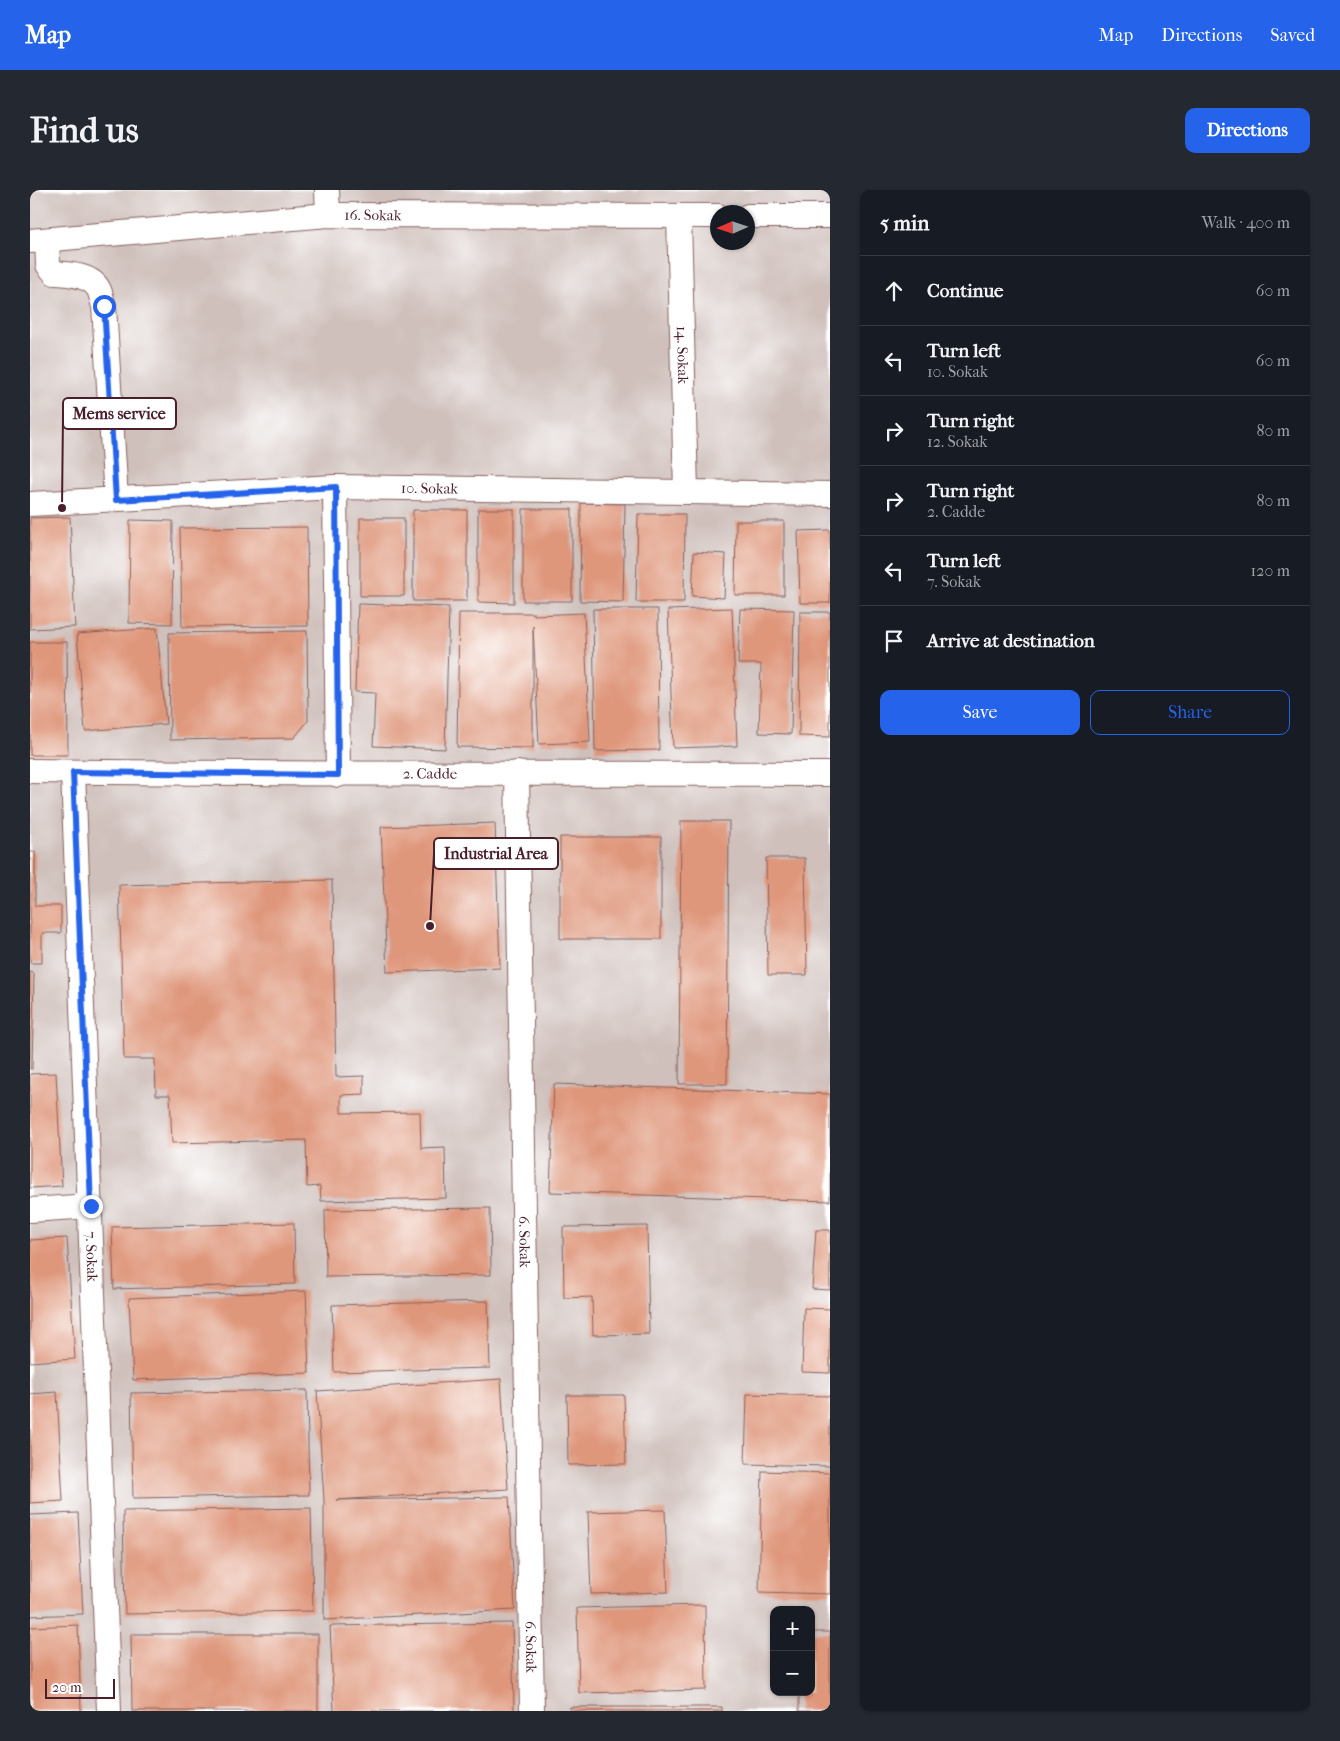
<!DOCTYPE html>
<meta charset="utf-8">
<style>
:root{--surface:#171b24;--page:#242831;--text:#f1f3f6;--muted:#9ea1a6;--line:#363941;--accent:#2563eb}
body{margin:0;font-family:"IM FELL French Canon",serif;background:var(--page);color:var(--text)}
.controls{position:absolute;right:15px;bottom:15px;display:grid;overflow:hidden;border-radius:10px;box-shadow:0 1px 4px #0004}
.controls button{width:45px;height:45px;display:grid;place-items:center;padding:0;border:0;border-bottom:1px solid var(--line);background:var(--surface);color:var(--text);font:25px sans-serif}
.compass{position:absolute;left:680px;top:15px;width:45px;height:45px;border-radius:50%;background:var(--surface);box-shadow:0 1px 4px #0004;rotate:267deg}
.scale{position:absolute;left:15px;bottom:12px;width:70px;box-sizing:border-box;padding-left:5px;border:2px solid #4a1f2b;border-top:0;font-size:14px;line-height:18px;white-space:nowrap;color:#4a1f2b;-webkit-text-stroke:4px #fff;paint-order:stroke}
.stop{position:absolute;width:15px;height:15px;margin:-11px;border:4px solid #2563eb;border-radius:50%;background:#fff}
.stop.end{background:#2563eb;border-color:#fff;box-shadow:0 1px 5px #0008}
.list{margin:0;padding:0;list-style:none}
h2{display:flex;justify-content:space-between;align-items:center;height:65px;margin:0;padding:0 20px;font-size:21px}
h2 small{font-size:16px;font-weight:400;color:var(--muted)}
.list li{display:grid;grid-template-columns:32px 1fr auto;gap:15px;align-items:center;box-sizing:border-box;height:70px;padding:0 20px;border-top:1px solid var(--line)}
.list b{display:block;font-size:19px;white-space:nowrap}
.list p{margin:0;font-size:16px;white-space:nowrap;color:var(--muted)}
.list em{font-size:16px;font-style:normal;color:var(--muted)}
.actions{display:flex;gap:10px;padding:15px 20px}
.actions a{flex:1;padding:11px 0;border:1px solid var(--accent);border-radius:10px;text-align:center;font-size:18px;color:var(--accent)}
.actions .main{background:var(--accent);color:#fff}
.icon{flex:none;width:28px;height:28px;fill:none;stroke:currentColor;stroke-width:2;stroke-linecap:round;stroke-linejoin:round}
.map{position:relative;flex:none;width:800px;height:1521px;overflow:hidden;border-radius:10px}
header{display:flex;align-items:center;gap:30px;box-sizing:border-box;height:70px;padding:0 25px;background:var(--accent);color:#fff}
header strong{font-size:24px}
nav{display:flex;gap:28px;margin-inline-start:auto;font-size:18px}
.intro{display:flex;align-items:center;justify-content:space-between;box-sizing:border-box;height:120px;padding:0 30px}
h1{margin:0;font-size:35px}
.button{padding:12px 22px;border-radius:10px;background:var(--accent);color:#fff;font-size:18px;font-weight:700}
main{display:flex;gap:30px;padding:0 30px}
aside{flex:1;background:var(--surface);border-radius:10px;box-shadow:0 1px 4px #0004}
.map>svg:first-child{display:block}
</style>
<header>
<strong>Map</strong>
<nav><a>Map</a><a>Directions</a><a>Saved</a></nav>
</header>
<div class="intro"><h1>Find us</h1><a class="button">Directions</a></div>
<main>
<div class="map">
<svg width="800" height="1521" viewBox="0 0 800 1521">
<rect width="100%" height="100%" fill="#fff"/>
<filter id="ink" filterUnits="userSpaceOnUse"><feTurbulence type="fractalNoise" baseFrequency=".02" numOctaves="2"/><feDisplacementMap in="SourceGraphic" scale="10" xChannelSelector="R" yChannelSelector="G"/><feConvolveMatrix kernelMatrix="1 2 1 2 8 2 1 2 1" color-interpolation-filters="sRGB"/></filter>
<filter id="wash" filterUnits="userSpaceOnUse"><feTurbulence type="fractalNoise" baseFrequency=".0096" numOctaves="4" result="noise"/><feDisplacementMap in="SourceGraphic" scale="20" xChannelSelector="R" yChannelSelector="G"/><feGaussianBlur stdDeviation="1.12" result="paint"/><feColorMatrix in="noise" values="0 0 0 0 0 0 0 0 0 0 0 0 0 0 0 0 0 1.4 0 .05"/><feComposite in="paint" operator="in"/></filter>
<g filter="url(#wash)">
<rect width="100%" height="100%" fill="#f4dcbe"/>
<!-- industrial -->
<path fill="#cfc0bb" fill-rule="evenodd" d="M0 0H800V1521H0ZM688 22H718V52H688ZM744 1420H781V1502H744Z"/>
<g id="blocks">
<!-- building -->
<path fill="#df977c" d="M551 313 595 314 593 412 550 411Z
M448 319H484V413L448 412Z
M493 319H542V411H493Z
M383 320H437V411H383Z
M608 324H655L654 412H606Z
M40 327 45 437 0 439V328Z
M330 328H374V406H330Z
M100 330 143 331 142 434 99 433Z
M706 331H754V405H705Z
M277 337 278 436 152 437 150 338Z
M800 340V413H770L768 341Z
M664 362 696 364 694 408 662 406Z
M328 414 419 417 415 559 343 556 345 503 325 502Z
M702 418 707 556 643 558 638 420Z
M563 419H628L629 560 565 561Z
M710 419 764 420 761 544 729 543 731 474H708Z
M770 422H800V547L769 546Z
M429 423H504V425L554 423 560 552 509 554 503 436V558L427 557Z
M127 438 136 534 55 541 47 444Z
M277 441 278 531 264 548 140 550 139 443Z
M0 452H37L38 565H0Z
M651 631H699L697 894H649Z
M465 633 470 778 357 782 351 637Z
M530 647H631V749H530Z
M0 662H5V716H31V743H12V773H0Z
M736 668H775L777 785H738Z
M302 690 306 887 334 886V904L311 905V923L390 922 391 958 415 957 416 1008 291 1011 290 996 277 997 276 950 142 953 140 905H126L125 869H94L89 695Z
M0 782 4 783 2 879H0Z
M26 883 32 996 0 998V884Z
M524 894 800 904V1011L520 1002Z
M460 1018 461 1085 296 1087 295 1020Z
M264 1033 265 1094 84 1099 82 1037Z
M617 1036 619 1144 563 1145 562 1107 534 1108 533 1037Z
M786 1040H800V1100L782 1099Z
M37 1048 45 1169 0 1172V1050Z
M276 1101 279 1183 103 1190 99 1108Z
M458 1111 460 1178 304 1182 302 1115Z
M774 1118 800 1119V1183L772 1182Z
M471 1189 478 1299 306 1310 479 1307 485 1420 294 1430V1311L287 1201Z
M277 1200 279 1305 103 1308 101 1203Z
M27 1202 33 1311 0 1313V1204Z
M717 1204 800 1206V1276L715 1274Z
M537 1205H594L596 1274 538 1275Z
M732 1281 800 1283V1404L729 1402Z
M281 1318 283 1421 95 1424 93 1321Z
M635 1320 638 1402 561 1404 558 1322Z
M48 1323 53 1424 0 1426V1325Z
M675 1415 676 1500 549 1503 547 1418Z
M482 1433 484 1521H304L300 1436Z
M48 1435 51 1521H0V1437Z
M781 1442H800V1521H769V1502H781Z
M101 1444H288V1521H102Z
M540 1517H692V1521H540Z"/>
</g>
</g>
<g filter="url(#ink)">
<use href="#blocks" fill-opacity="0" stroke="#86615e" stroke-width="1"/>
<g fill="none" stroke-linecap="round" stroke-linejoin="round">
<defs>
<g id="minor">
<path d="M297 0 298 25"/>
<path id="s1" d="M649 26 656 302"/>
<path d="M718 26H800"/>
<path d="M17 50 18 75 25 83C39 84 62 85 69 100 71 104 72 111 74 116L86 309"/>
<path id="s2" d="M0 51 298 25 688 26"/>
<path d="M305 297 308 585"/>
<path id="s3" d="M0 314 305 297 800 304"/>
<path id="s4" d="M0 581C267 585 533 583 800 584"/>
<path id="s5" d="M43 582 79 1521"/>
<path id="s6" d="M487 583 502 1521"/>
<path d="M0 1020 61 1016"/>
</g>
</defs>
<!-- minor casing -->
<use href="#minor" stroke="#86615e" stroke-width="26"/>
<!-- minor -->
<use href="#minor" stroke="#fff" stroke-width="24"/>
</g>
</g>
<g fill="none" stroke-linecap="round" stroke-linejoin="round" filter="url(#ink)">
<!-- route -->
<path stroke="#2563eb" stroke-width="6" d="M61 1016 43 582 308 585 306 297 86 310 74 116"/>
</g>
<g text-anchor="middle" stroke-width="4" stroke-linejoin="round" paint-order="stroke">
<!-- street labels -->
<g font-size="15" fill="#4a1f2b" stroke="#fff">
<text dy="5" stroke="none"><textPath href="#s2" startOffset="344">16. Sokak</textPath></text>
<text dy="5" stroke="none"><textPath href="#s1" startOffset="139">14. Sokak</textPath></text>
<text dy="5" stroke="none"><textPath href="#s3" startOffset="400">10. Sokak</textPath></text>
<text dy="5" stroke="none"><textPath href="#s4" startOffset="400">2. Cadde</textPath></text>
<text dy="5" stroke="none"><textPath href="#s6" startOffset="469">6. Sokak</textPath></text>
<text dy="5" stroke="none"><textPath href="#s5" startOffset="485">7. Sokak</textPath></text>
<text dy="5" stroke="none"><textPath href="#s6" startOffset="874">6. Sokak</textPath></text>
</g>
</g>
<!-- callouts -->
<path fill="none" stroke="#4a1f2b" stroke-width="2" d="M32 318L33 224M400 736L404 664"/>
<g fill="#4a1f2b" stroke="#fff" stroke-width="2">
<circle cx="32" cy="318" r="5"/>
<circle cx="400" cy="736" r="5"/>
</g>
<g fill="#fff" stroke="#4a1f2b" stroke-width="2">
<rect x="33" y="208" width="113" height="31" rx="5"/>
<rect x="404" y="648" width="124" height="31" rx="5"/>
</g>
<g font-size="16" text-anchor="middle" font-weight="bold" fill="#4a1f2b">
<text x="89" y="229">Mems service</text>
<text x="466" y="669">Industrial Area</text>
</g>
</svg>
<div class="controls">
<button>+</button>
<button>−</button>
</div>
<svg class="compass" viewBox="-18 -18 36 36"><path d="M0-13l5 13h-10z" fill="#e53935"/><path d="M0 13l5-13h-10z" fill="#9ea1a6"/></svg>
<div class="scale">20 m</div>
<div class="stop" style="left:74px;top:116px"></div>
<div class="stop end" style="left:61px;top:1016px"></div>
</div>
<aside>
<h2>5 min<small>Walk · 400 m</small></h2>
<ul class="list">
<li><svg class="icon" aria-label="ahead" viewBox="0 0 24 24"><path d="M12 20V5M6 11l6-6 6 6"/></svg><div><b>Continue</b></div><em>60 m</em></li>
<li><svg class="icon" aria-label="left" viewBox="0 0 24 24"><path d="M17 20v-9H6M10 6l-5 5 5 5"/></svg><div><b>Turn left</b><p>10. Sokak</p></div><em>60 m</em></li>
<li><svg class="icon" aria-label="right" viewBox="0 0 24 24"><path d="M7 20v-9h11M14 6l5 5-5 5"/></svg><div><b>Turn right</b><p>12. Sokak</p></div><em>80 m</em></li>
<li><svg class="icon" aria-label="right" viewBox="0 0 24 24"><path d="M7 20v-9h11M14 6l5 5-5 5"/></svg><div><b>Turn right</b><p>2. Cadde</p></div><em>80 m</em></li>
<li><svg class="icon" aria-label="left" viewBox="0 0 24 24"><path d="M17 20v-9H6M10 6l-5 5 5 5"/></svg><div><b>Turn left</b><p>7. Sokak</p></div><em>120 m</em></li>
<li><svg class="icon" aria-label="arrive" viewBox="0 0 24 24"><path d="M6 21V4h12l-3 4 3 4H6"/></svg><div><b>Arrive at destination</b></div></li>
</ul>
<div class="actions"><a class="main">Save</a><a>Share</a></div>
</aside>
</main>
